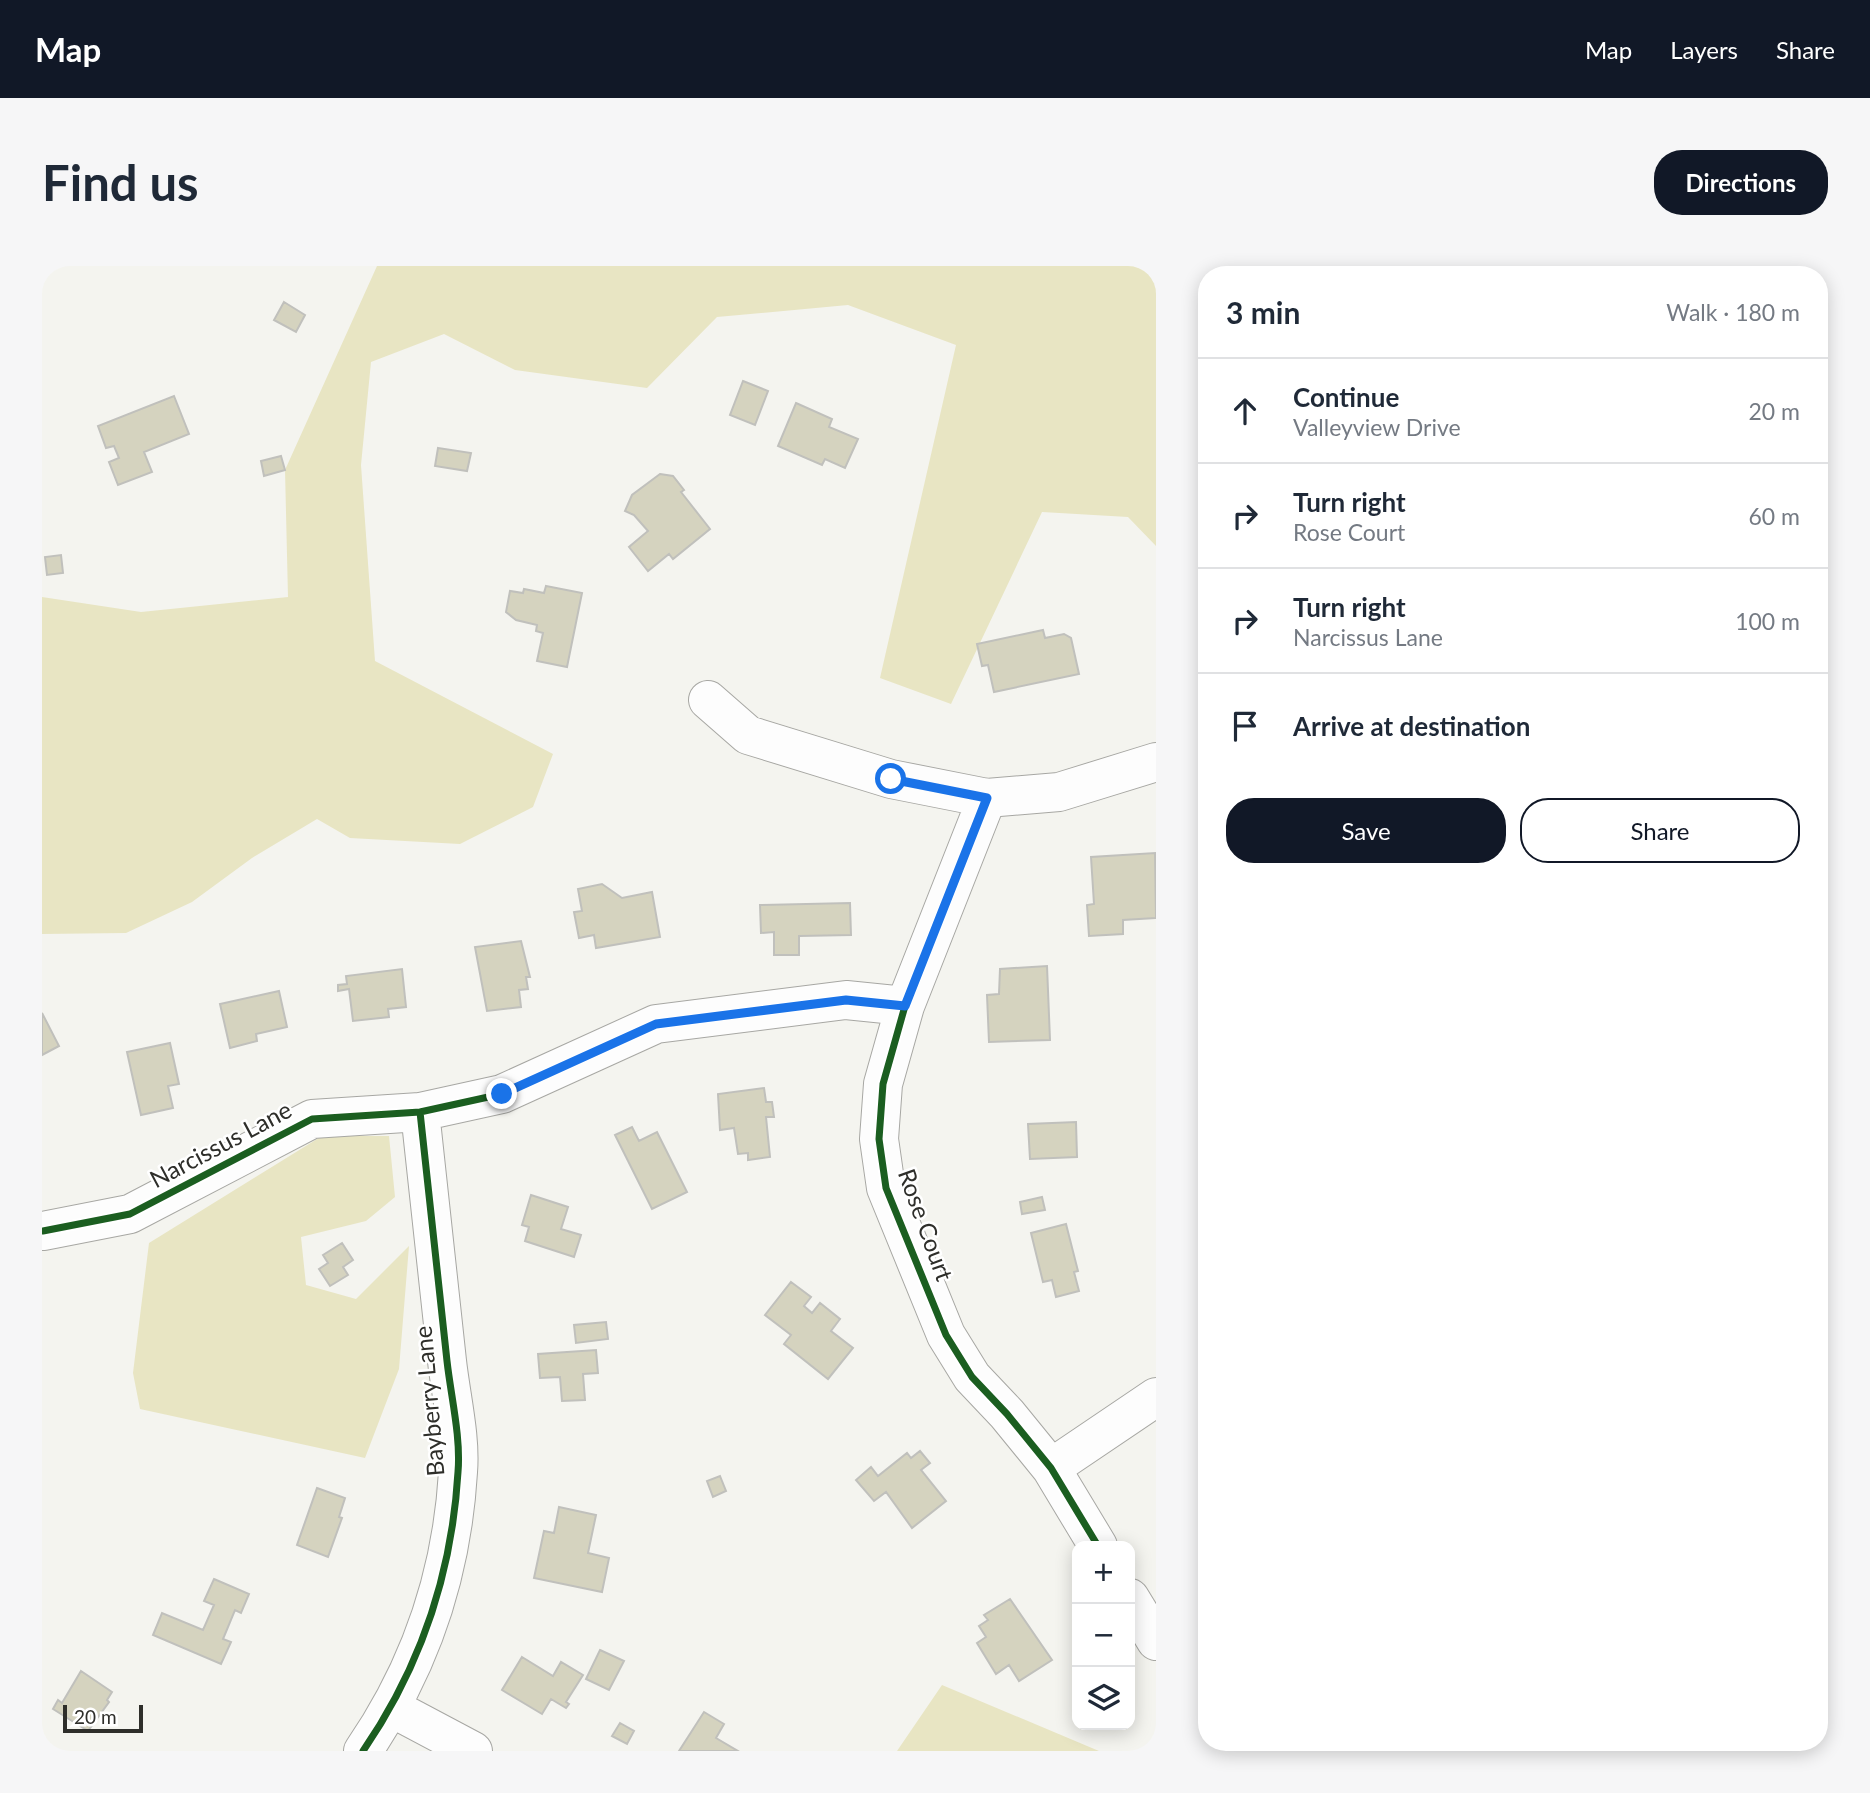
<!DOCTYPE html>
<meta charset="utf-8">
<style>
:root{--surface:#fff;--page:#f6f6f7;--text:#1f2937;--muted:#747a83;--line:#e0e1e3;--accent:#111827}
body{margin:0;font-family:Lato,sans-serif;background:var(--page);color:var(--text)}
.controls{position:absolute;right:21px;bottom:21px;display:grid;overflow:hidden;border-radius:14px;box-shadow:0 4px 18px #0003}
.controls button{width:63px;height:63px;display:grid;place-items:center;padding:0;border:0;border-bottom:2px solid var(--line);background:var(--surface);color:var(--text);font:35px sans-serif}
.scale{position:absolute;left:21px;bottom:18px;width:80px;box-sizing:border-box;padding-left:7px;border:4px solid #2e2e2a;border-top:0;font-size:19px;line-height:24px;white-space:nowrap;color:#2e2e2a;-webkit-text-stroke:5px #fff;paint-order:stroke}
.stop{position:absolute;width:21px;height:21px;margin:-16px;border:5px solid #1a73e8;border-radius:50%;background:#fff}
.stop.end{background:#1a73e8;border-color:#fff;box-shadow:0 2px 7px #0008}
.list{margin:0;padding:0;list-style:none}
h2{display:flex;justify-content:space-between;align-items:center;height:91px;margin:0;padding:0 28px;font-size:30px}
h2 small{font-size:23px;font-weight:400;color:var(--muted)}
.list li{display:grid;grid-template-columns:46px 1fr auto;gap:21px;align-items:center;box-sizing:border-box;height:105px;padding:0 28px;border-top:2px solid var(--line)}
.list b{display:block;font-size:26px;white-space:nowrap}
.list p{margin:0;font-size:23px;white-space:nowrap;color:var(--muted)}
.list em{font-size:23px;font-style:normal;color:var(--muted)}
.actions{display:flex;gap:14px;padding:21px 28px}
.actions a{flex:1;padding:16px 0;border:2px solid var(--accent);border-radius:28px;text-align:center;font-size:24px;color:var(--accent)}
.actions .main{background:var(--accent);color:#fff}
.icon{flex:none;width:38px;height:38px;fill:none;stroke:currentColor;stroke-width:2;stroke-linecap:round;stroke-linejoin:round}
.map{position:relative;flex:none;width:1114px;height:1485px;overflow:hidden;border-radius:28px}
header{display:flex;align-items:center;gap:42px;box-sizing:border-box;height:98px;padding:0 35px;background:var(--accent);color:#fff}
header strong{font-size:33px}
nav{display:flex;gap:38px;margin-inline-start:auto;font-size:24px}
.intro{display:flex;align-items:center;justify-content:space-between;box-sizing:border-box;height:168px;padding:0 42px}
h1{margin:0;font-size:49px}
.button{padding:18px 32px;border-radius:28px;background:var(--accent);color:#fff;font-size:24px;font-weight:700}
main{display:flex;gap:42px;padding:0 42px}
aside{flex:1;background:var(--surface);border-radius:28px;box-shadow:0 4px 18px #0003}
.map>svg:first-child{display:block}
</style>
<header>
<strong>Map</strong>
<nav><a>Map</a><a>Layers</a><a>Share</a></nav>
</header>
<div class="intro"><h1>Find us</h1><a class="button">Directions</a></div>
<main>
<div class="map">
<svg width="1114" height="1485" viewBox="0 0 1114 1485">
<rect width="100%" height="100%" fill="#f4f4ef"/>
<!-- green -->
<path fill="#e8e5c3" d="M335 0H1114V280L1086 251 1000 246 909 438 838 412 914 79 806 39 675 51 605 122 473 104 402 68 329 96 319 199 333 395 511 488 491 541 418 578 308 572 275 553 210 592 150 636 84 667 0 668V331L99 346 246 331 243 204Z
M280 870H347L353 931 324 955 259 971 264 1019 314 1033 367 980 357 1103 323 1192 98 1143 91 1107 107 977Z
M900 1419 1057 1485H855Z"/>
<!-- building -->
<path fill="#d5d3bf" stroke="#c0c0bc" stroke-width="2" d="M242 36 263 49 254 66 232 54Z
M701 115 726 125 713 159 688 149Z
M132 130 147 168 102 186 110 206 76 219 67 196 77 192 72 180 64 182 56 160Z
M754 137 790 153 787 161 816 173 803 202 783 193 780 199 736 180Z
M396 182 429 187 425 205 393 200Z
M239 190 243 204 222 210 219 195Z
M618 208 631 210 642 224 639 226 668 263 631 293 627 288 606 305 587 281 606 265 592 249 583 245 590 229Z
M19 289 21 307 5 309 3 291Z
M504 320 540 327 525 401 495 395 501 367 494 365 495 359 474 354 464 346 468 325 481 327 482 323 502 327Z
M1001 364 1003 372 1022 368 1029 372 1037 408 952 426 946 399 940 400 935 378Z
M1113 587 1114 652 1081 654V668L1047 670 1045 639 1052 638 1049 591Z
M560 618 580 632 610 626 618 671 554 682 552 669 537 672 532 646 540 645 536 623Z
M808 637 809 669 757 670V689H732V666L719 667 718 639Z
M479 675 488 711H484L486 723 477 724 479 741 445 745 433 681Z
M1005 700 1008 774 947 776 945 729 957 728 958 703Z
M360 703 364 741 346 743 347 751 311 755 307 723 296 725V719L305 718 304 710Z
M237 725 245 761 214 768 215 775 188 782 178 738Z
M0 747 17 780 0 789Z
M128 777 137 818 126 820 131 842 99 849 85 786Z
M722 822 724 836H730L732 851H724L728 891 706 894V887L696 888 692 862 678 864 676 828Z
M1034 856 1035 891 988 893 986 858Z
M590 861 597 875 615 866 645 926 610 943 573 869Z
M489 929 526 941 519 963 539 969 532 991 483 975 487 961 480 959Z
M1000 931 1003 944 980 948 978 936Z
M1024 958 1036 1005 1032 1006 1037 1025 1014 1031 1010 1014 1001 1016 989 967Z
M300 977 311 994 301 1001 306 1009 288 1020 277 1003 286 997 281 989Z
M749 1016 769 1031 762 1040 770 1047 778 1037 798 1053 789 1065 811 1082 786 1113 742 1078 749 1069 723 1049Z
M564 1056 566 1073 534 1077 532 1059Z
M554 1084 556 1107 541 1108 543 1134 520 1135 518 1111 498 1112 496 1088Z
M878 1185 888 1197 879 1204 904 1235 870 1262 844 1226 832 1235 814 1214 829 1201 836 1210 865 1187 869 1192Z
M678 1210 684 1225 671 1231 665 1215Z
M275 1222 303 1232 297 1251 300 1252 286 1291 255 1279Z
M517 1241 554 1249 546 1287 567 1292 560 1326 492 1312 502 1265 512 1267Z
M172 1313 207 1328 199 1347 193 1344 181 1373 189 1376 179 1398 111 1369 120 1347 161 1364 172 1339 162 1335Z
M968 1333 1010 1394 977 1415 967 1399 954 1408 935 1377 944 1371 937 1360 946 1354 942 1349Z
M558 1384 582 1395 567 1424 544 1413Z
M480 1391 511 1410 519 1396 541 1409 524 1436 527 1438 524 1442 509 1433 500 1448 460 1424Z
M39 1405 70 1426 65 1434 67 1436 46 1465 11 1443 16 1434 20 1437Z
M662 1446 682 1458 674 1472 696 1485H637Z
M578 1457 592 1465 585 1478 570 1470Z"/>
<g fill="none" stroke-linecap="round" stroke-linejoin="round">
<defs>
<path id="minor" d="M666 434 706 469 849 513 945 532 1017 526 1114 496
M945 532 863 740 841 818 837 873 844 922 904 1069 930 1111 965 1148 1009 1202 1056 1280
M1 965 88 948 270 853 378 846 460 828 614 758 804 734 863 740
M1009 1202 1114 1131
M1088 1332 1114 1375
M350 1442 431 1485
M321 1485C378 1402 410 1308 416 1206 419 1171 409 1131 405 1095 396 1012 387 929 378 846"/>
</defs>
<!-- minor casing -->
<use href="#minor" stroke="#a7a7a3" stroke-width="40"/>
<!-- minor -->
<use href="#minor" stroke="#fdfdfd" stroke-width="38"/>
<defs>
<path id="cycleway" d="M945 532 863 740 841 818 837 873 844 922 904 1069 930 1111 965 1148 1009 1202 1056 1280
M1 965 88 948 270 853 378 846 460 828 614 758 804 734 863 740
M321 1485C378 1402 410 1308 416 1206 419 1171 409 1131 405 1095 396 1012 387 929 378 846"/>
</defs>
<!-- cycleway casing -->
<use href="#cycleway" stroke="#fff" stroke-width="11"/>
<!-- cycleway -->
<use href="#cycleway" stroke="#1b5e20" stroke-width="7"/>
</g>
<g fill="none" stroke-linecap="round" stroke-linejoin="round">
<!-- route -->
<path stroke="#1a73e8" stroke-width="9" d="M460 828 614 758 804 734 863 740 945 532 849 513"/>
</g>
<g text-anchor="middle" stroke-width="5" stroke-linejoin="round" paint-order="stroke">
<!-- street labels -->
<g font-size="24" fill="#2e2e2a" stroke="#fff">
<text transform="translate(179 879) rotate(-28)" y="8">Narcissus Lane</text>
<text transform="translate(883 959) rotate(70)" y="8">Rose Court</text>
<text transform="translate(388 1135) rotate(-95)" y="8">Bayberry Lane</text>
</g>
</g>
</svg>
<div class="controls">
<button>+</button>
<button>−</button>
<button><svg class="icon" aria-label="layers" viewBox="0 0 24 24"><path d="M12 4l9 5-9 5-9-5zM3 14l9 5 9-5"/></svg></button>
</div>
<div class="scale">20 m</div>
<div class="stop" style="left:849px;top:513px"></div>
<div class="stop end" style="left:460px;top:828px"></div>
</div>
<aside>
<h2>3 min<small>Walk · 180 m</small></h2>
<ul class="list">
<li><svg class="icon" aria-label="ahead" viewBox="0 0 24 24"><path d="M12 20V5M6 11l6-6 6 6"/></svg><div><b>Continue</b><p>Valleyview Drive</p></div><em>20 m</em></li>
<li><svg class="icon" aria-label="right" viewBox="0 0 24 24"><path d="M7 20v-9h11M14 6l5 5-5 5"/></svg><div><b>Turn right</b><p>Rose Court</p></div><em>60 m</em></li>
<li><svg class="icon" aria-label="right" viewBox="0 0 24 24"><path d="M7 20v-9h11M14 6l5 5-5 5"/></svg><div><b>Turn right</b><p>Narcissus Lane</p></div><em>100 m</em></li>
<li><svg class="icon" aria-label="arrive" viewBox="0 0 24 24"><path d="M6 21V4h12l-3 4 3 4H6"/></svg><div><b>Arrive at destination</b></div></li>
</ul>
<div class="actions"><a class="main">Save</a><a>Share</a></div>
</aside>
</main>
